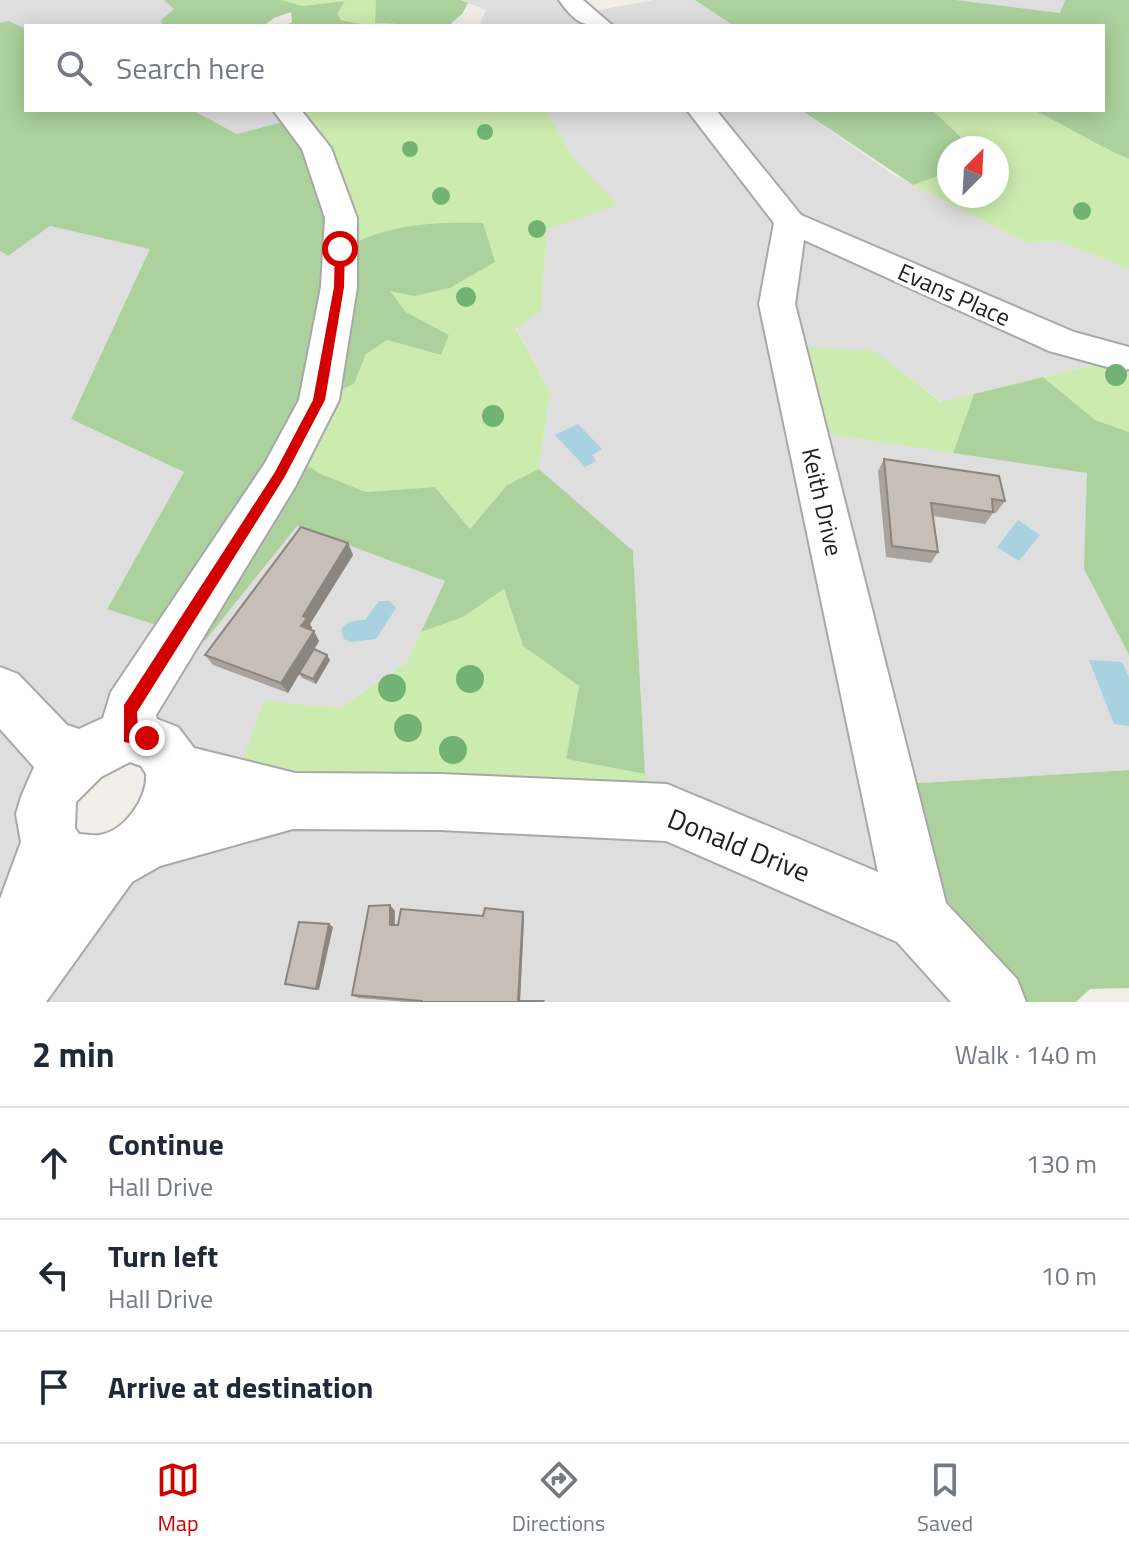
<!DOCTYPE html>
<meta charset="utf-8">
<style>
:root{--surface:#fff;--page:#f6f6f7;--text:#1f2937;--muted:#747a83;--line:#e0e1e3;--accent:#d20100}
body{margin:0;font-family:"Titillium Web",sans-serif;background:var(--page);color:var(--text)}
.compass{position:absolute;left:937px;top:136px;width:72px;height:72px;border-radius:50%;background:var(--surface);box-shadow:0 4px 20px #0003;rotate:24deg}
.stop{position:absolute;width:24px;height:24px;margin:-18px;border:6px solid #d20100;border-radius:50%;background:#fff}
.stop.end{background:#d20100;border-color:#fff;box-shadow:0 2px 8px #0008}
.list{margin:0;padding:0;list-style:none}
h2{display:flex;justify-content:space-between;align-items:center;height:104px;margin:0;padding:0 32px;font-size:34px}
h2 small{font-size:26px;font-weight:400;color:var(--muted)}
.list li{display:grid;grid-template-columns:52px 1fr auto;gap:24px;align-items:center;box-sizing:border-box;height:112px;padding:0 32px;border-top:2px solid var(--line)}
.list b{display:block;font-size:30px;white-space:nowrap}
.list p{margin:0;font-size:26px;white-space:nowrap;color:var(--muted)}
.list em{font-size:26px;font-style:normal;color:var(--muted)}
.icon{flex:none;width:44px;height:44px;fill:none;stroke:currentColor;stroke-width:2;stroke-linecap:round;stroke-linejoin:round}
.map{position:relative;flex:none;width:1129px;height:1002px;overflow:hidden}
.search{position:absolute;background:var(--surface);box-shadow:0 4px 20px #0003;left:24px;right:24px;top:24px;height:88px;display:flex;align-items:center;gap:20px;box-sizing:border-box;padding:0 28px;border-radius:0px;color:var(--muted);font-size:30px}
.sheet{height:440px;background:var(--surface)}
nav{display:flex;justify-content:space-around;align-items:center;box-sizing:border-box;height:112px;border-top:2px solid var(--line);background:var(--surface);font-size:22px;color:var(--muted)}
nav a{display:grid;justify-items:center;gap:4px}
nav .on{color:var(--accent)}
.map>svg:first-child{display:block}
</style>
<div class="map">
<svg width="1129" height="1002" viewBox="0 0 1129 1002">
<rect width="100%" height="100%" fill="#f1eee8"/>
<!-- residential -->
<path fill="#dfdede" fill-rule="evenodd" d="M0 0H164L174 9 161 20 162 26H26V29L9 21 0 23Z
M460 0H571L582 13 654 0H695L734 26H479L486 10Z
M956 0H1065L1060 13Z
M192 110H287L294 119 237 134Z
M546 110H801L892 174 1026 242 1059 241 1129 269V360L1121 358 942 402 874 352 806 431 1088 473 1084 569 1129 655V770L888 785 994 1002H0V251L8 256 50 226 151 249 71 418 184 472 107 608 205 641 297 526 445 581 407 662 340 708 264 702 667 812 645 774 633 552 539 469 550 392 516 327 543 284 547 230 616 205 572 156ZM147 738V840L111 862 44 818Z"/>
<!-- grass -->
<path fill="#ccebae" d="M281 0H376V18L385 26C370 26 348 26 337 14L344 1 302 6Z
M295 110H546L572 156 617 205 547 230 541 311 516 328 550 392 539 469 507 485 470 529 435 487 366 492 321 474 290 455 319 400 354 384 366 354 387 340 440 355 449 335 406 312 389 290 340 249Z
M1033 110C1066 125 1095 145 1129 159V269L1059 241 1026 242 913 185 949 172V196H997V148H959L962 137 929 111Z
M786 346 874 351 941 402 974 394 953 453 806 431Z
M1122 358 1129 360V432L1095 420 1043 377Z
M504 589 523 646 579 686 566 759 645 774 667 813 233 786 264 701 340 708 407 662 421 632 463 617Z"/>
<!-- forest -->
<path fill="#acd19d" d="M164 0H281L302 6 345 1 337 14 342 20 365 25 284 26 292 22 291 12 274 18 263 26H162L161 20 174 9Z
M376 0H460L468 3 462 14 448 26 375 23Z
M695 0H956L1060 13 1065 0H1129V159C1095 145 1066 125 1033 110H1103V26H734Z
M9 21 26 29V110H192L237 134 294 119 341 249C392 224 426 222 483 223L495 262 450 288 414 296 390 291 406 312 449 335 441 355 387 340 366 354 354 384 319 400 290 455 321 474 366 492 435 487 470 529 507 485 539 469 633 551 645 774 566 759 579 686 523 646 504 589 463 617 421 632 445 581 297 526 205 641 107 609 184 472 71 419 150 249 50 226 8 256 0 251V23Z
M801 110H932L962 138 959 148H949V172L913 185Z
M1043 377 1095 420 1129 432V655L1084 569 1087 473 953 453 974 394Z
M1129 770V988L1090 989 1076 1002H994L888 785Z"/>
<!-- water -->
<path fill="#a8d2df" d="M578 424 602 449 592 455 596 461 585 467 555 435Z
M1018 520 1040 535 1019 561 997 547Z
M379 601H390L396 608 376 639 350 642 344 639 341 630C347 620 354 621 365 620Z
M1089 660 1122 662 1129 677V726L1114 724Z"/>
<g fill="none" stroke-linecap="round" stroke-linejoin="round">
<defs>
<path id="minor" d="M559 0H583L613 26C583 26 577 25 559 0Z
M273 110H301L331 148 357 218V287L339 400 295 487 156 715 157 719 178 727 194 748 295 773 440 774 667 784 878 872 759 304 774 223 687 110H716L801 215 1074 332 1129 347V369L1122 371 1049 351 804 240 795 304 946 903 1017 979 1026 1002H951L897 942 666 841 440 830 293 829 160 866 132 882 46 1002H0V899L21 842 16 814 21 797 34 767 0 729V667L18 674 67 725 79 729 103 718 111 692 265 463 299 400 321 287 325 218 302 149ZM130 762 141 766 146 774C148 797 125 832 99 835 93 836 86 834 79 834L75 828 76 802 101 777Z"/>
</defs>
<!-- minor casing -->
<use href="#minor" stroke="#a8a8a8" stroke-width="4"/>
<!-- minor -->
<use href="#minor" fill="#fff" fill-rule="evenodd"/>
</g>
<!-- trees -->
<g fill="#72b374">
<circle cx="485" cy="132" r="8"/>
<circle cx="410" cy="149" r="8"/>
<circle cx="441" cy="196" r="9"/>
<circle cx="1082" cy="211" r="9"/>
<circle cx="537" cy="229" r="9"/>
<circle cx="466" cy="297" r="10"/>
<circle cx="1116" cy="375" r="11"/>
<circle cx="493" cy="416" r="11"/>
<circle cx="470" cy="679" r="14"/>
<circle cx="392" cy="688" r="14"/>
<circle cx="408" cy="728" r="14"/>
<circle cx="453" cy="750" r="14"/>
</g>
<!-- wall -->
<path fill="#aaa39d" d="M884 459 1005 501 996 513H993L985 524 933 516 938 552 931 563 886 557 878 471Z
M348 543 353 555 310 624 312 628 311 630 319 641 314 649 330 660 316 684 302 678 299 674 288 693 213 665 205 655Z
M395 911V925L523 912 524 918 520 1001 543 1002H407L358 998 352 995Z"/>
<!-- shaded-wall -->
<path fill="#8b8580" d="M348 543 353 555 310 624 312 628 307 636 301 626 303 616Z
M314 631 319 641 288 693 281 683Z
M327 655 330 660 316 684 313 679Z
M390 905 395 911 394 930 390 925Z
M523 912 524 918 520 1002 518 1001Z
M329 924 333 927 319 990 316 989Z"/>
<!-- building -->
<path fill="#c6beb7" stroke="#8b8580" stroke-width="2" d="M884 459 999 476 1005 501 992 499 993 512 931 503 938 552 892 546Z
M301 527 348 543 303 616 307 618 301 626 314 631 281 683 205 655Z
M314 649 327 655 313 679 299 673Z
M390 905V925H398L401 909 483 916 485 908 523 912 518 1001H543L542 1002H422V1001L352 995 369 906Z
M299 922 329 924 316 989 285 984Z"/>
<!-- route -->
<path fill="#d20100" d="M340 246 345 249 344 287 325 400 284 478 137 712 138 730 153 733V744L147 746 124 742V705L275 472 313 400 334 287 335 249Z"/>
<g text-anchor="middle" stroke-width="8" stroke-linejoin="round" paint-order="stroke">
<!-- street labels -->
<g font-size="24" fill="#212121" stroke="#fff">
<text transform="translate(954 295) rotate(24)" y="8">Evans Place</text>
<text transform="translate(822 502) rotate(77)" y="8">Keith Drive</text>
</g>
<!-- near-street labels -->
<g font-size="28" fill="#212121" stroke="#fff">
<text transform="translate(739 845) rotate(22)" y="10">Donald Drive</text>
</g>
</g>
</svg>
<svg class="compass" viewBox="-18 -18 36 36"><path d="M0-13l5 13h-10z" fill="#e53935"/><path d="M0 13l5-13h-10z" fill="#747a83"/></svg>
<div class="stop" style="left:340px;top:249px"></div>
<div class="stop end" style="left:147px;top:738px"></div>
<div class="search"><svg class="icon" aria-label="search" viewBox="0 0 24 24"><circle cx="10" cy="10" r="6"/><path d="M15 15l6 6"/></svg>Search here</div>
</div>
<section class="sheet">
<h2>2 min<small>Walk · 140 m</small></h2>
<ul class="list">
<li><svg class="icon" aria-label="ahead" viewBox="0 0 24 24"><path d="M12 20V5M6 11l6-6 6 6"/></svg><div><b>Continue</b><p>Hall Drive</p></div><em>130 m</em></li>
<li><svg class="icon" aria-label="left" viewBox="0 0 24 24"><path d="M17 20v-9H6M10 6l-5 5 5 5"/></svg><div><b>Turn left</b><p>Hall Drive</p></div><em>10 m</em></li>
<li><svg class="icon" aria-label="arrive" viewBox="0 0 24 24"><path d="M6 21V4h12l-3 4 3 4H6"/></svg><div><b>Arrive at destination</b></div></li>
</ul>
</section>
<nav>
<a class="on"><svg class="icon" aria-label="map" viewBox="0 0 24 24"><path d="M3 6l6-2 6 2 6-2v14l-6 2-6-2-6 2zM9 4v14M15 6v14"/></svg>Map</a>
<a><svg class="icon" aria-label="directions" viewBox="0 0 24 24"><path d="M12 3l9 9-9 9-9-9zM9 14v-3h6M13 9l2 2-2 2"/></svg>Directions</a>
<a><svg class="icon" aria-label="saved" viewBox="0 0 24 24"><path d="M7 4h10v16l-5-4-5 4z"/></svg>Saved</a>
</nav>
